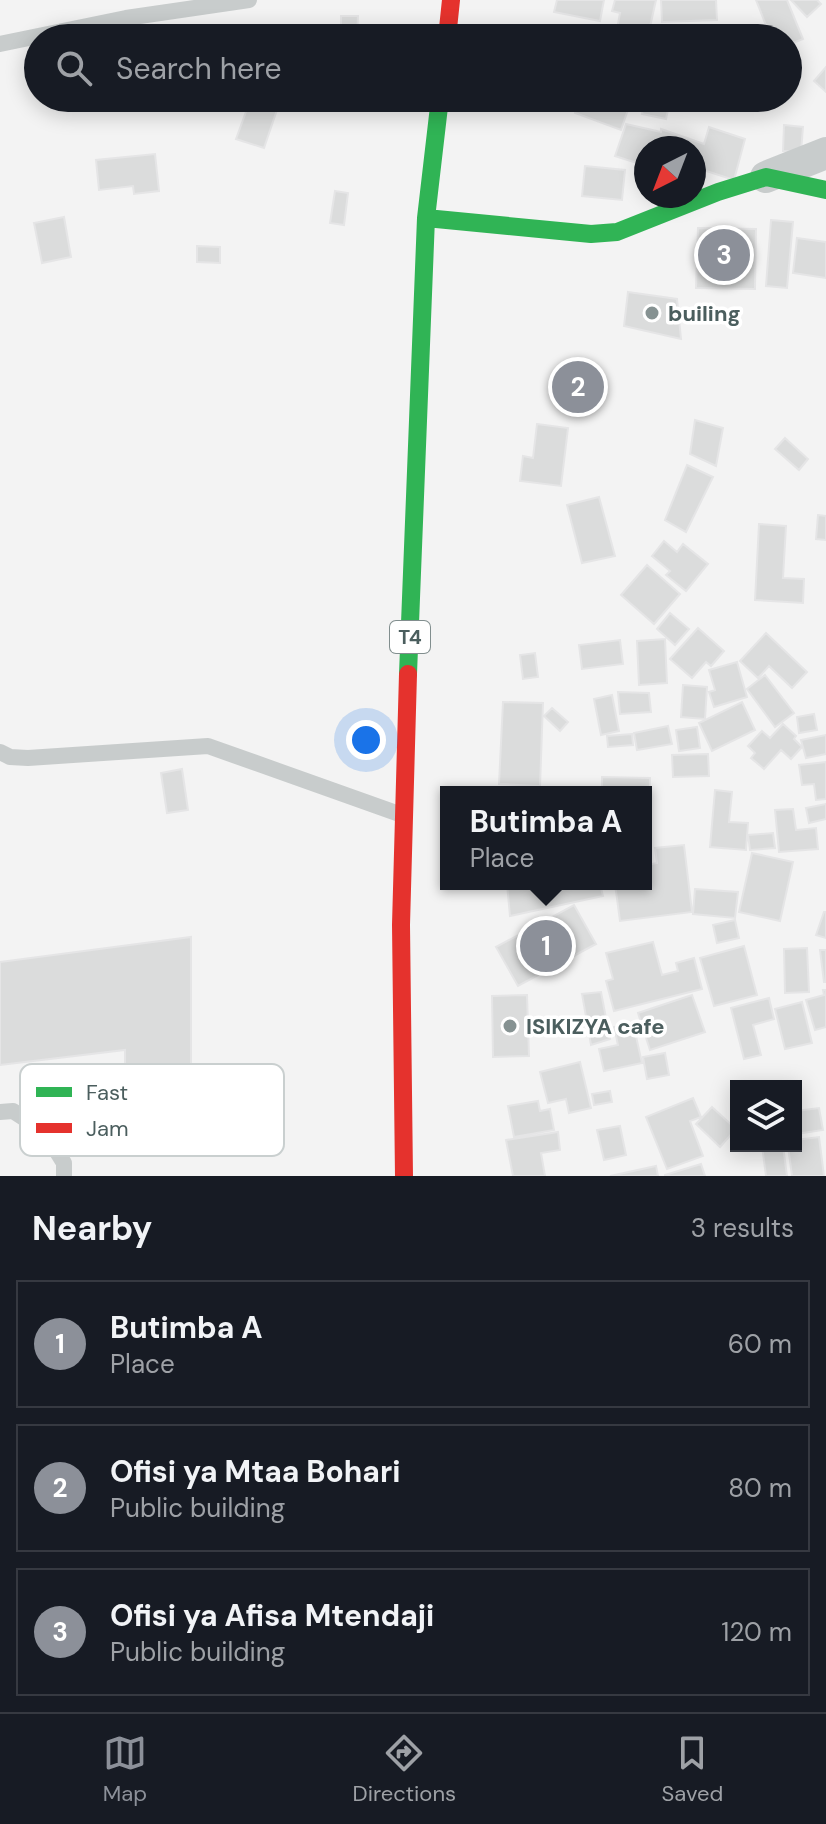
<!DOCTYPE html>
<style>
:root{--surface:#171b24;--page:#20242c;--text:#f1f3f6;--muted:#9ea1a6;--line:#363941;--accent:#8c9099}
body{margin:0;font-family:"DM Sans",sans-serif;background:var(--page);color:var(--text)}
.controls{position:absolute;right:24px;bottom:24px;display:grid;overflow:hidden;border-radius:0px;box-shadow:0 4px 20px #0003}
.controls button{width:72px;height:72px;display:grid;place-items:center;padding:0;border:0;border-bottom:2px solid var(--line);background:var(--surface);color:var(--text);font:40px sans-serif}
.compass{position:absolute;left:634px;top:136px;width:72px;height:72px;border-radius:50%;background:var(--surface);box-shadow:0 4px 20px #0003;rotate:222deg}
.you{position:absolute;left:366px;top:740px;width:28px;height:28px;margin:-20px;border:6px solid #fff;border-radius:50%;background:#1a73e8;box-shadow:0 0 0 12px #1a73e833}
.badge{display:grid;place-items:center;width:52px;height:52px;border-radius:50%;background:var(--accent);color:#fff;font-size:26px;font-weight:700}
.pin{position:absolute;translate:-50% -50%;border:4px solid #fff;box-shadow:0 2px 8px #0006}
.popup{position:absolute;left:440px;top:786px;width:212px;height:104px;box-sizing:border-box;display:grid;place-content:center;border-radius:0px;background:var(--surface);filter:drop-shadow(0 2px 6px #0005);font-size:26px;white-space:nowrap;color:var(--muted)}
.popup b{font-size:30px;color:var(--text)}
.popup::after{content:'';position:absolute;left:50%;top:100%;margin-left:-16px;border:16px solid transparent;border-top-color:var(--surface)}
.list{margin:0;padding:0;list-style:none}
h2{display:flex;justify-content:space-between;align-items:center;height:104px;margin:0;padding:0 32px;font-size:34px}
h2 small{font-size:26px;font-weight:400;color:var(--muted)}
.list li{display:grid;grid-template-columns:52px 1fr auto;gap:24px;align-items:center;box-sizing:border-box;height:128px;margin:0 16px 16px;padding:0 16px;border:2px solid var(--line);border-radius:0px}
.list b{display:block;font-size:30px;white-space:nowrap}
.list p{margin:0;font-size:26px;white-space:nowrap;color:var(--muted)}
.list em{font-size:26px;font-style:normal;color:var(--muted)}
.icon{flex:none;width:44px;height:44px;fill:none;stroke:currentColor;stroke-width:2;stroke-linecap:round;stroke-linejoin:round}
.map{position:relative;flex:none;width:826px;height:1176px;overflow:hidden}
.search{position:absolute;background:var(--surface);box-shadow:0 4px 20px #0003;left:24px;right:24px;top:24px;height:88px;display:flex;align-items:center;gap:20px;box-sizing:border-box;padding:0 28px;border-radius:44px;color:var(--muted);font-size:30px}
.sheet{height:536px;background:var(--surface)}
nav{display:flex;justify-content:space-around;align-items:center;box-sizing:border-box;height:112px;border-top:2px solid var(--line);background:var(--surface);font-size:22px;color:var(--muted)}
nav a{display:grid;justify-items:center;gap:4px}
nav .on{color:var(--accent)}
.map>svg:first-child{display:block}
</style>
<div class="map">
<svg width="826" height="1176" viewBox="0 0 826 1176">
<rect width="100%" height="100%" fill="#f3f3f3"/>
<!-- building -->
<path fill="#dbdcdc" stroke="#e5e5e6" stroke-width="2" d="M557 0H604L600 21 554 12Z
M615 0H656L648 36 617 29 620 13 612 11Z
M661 0H716L717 20 662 22Z
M756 0H787L803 39 788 45V38H771Z
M791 0H817L821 4 807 17Z
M341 16H358L357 38H341Z
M176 30 198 38H173Z
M826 67V92L814 81Z
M251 98H281L264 148 236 139Z
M580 98H632L621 130 575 113Z
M644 100 669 105 666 119 642 114Z
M626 124 661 132V129L704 144 709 127 745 139 734 180 694 167V148H646V166L615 156Z
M784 125 803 127 801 152 783 151Z
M155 154 159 191 134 194 133 186 99 190 96 160Z
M585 166 625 170 622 200 582 196Z
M335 191 348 193 344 225 330 223Z
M64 217 71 257 42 263 34 223Z
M771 220 793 222 787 288 766 286Z
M698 228 756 229 755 289 696 288Z
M797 238 826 242V278L793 273Z
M197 246 220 247V263L197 262Z
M628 292 677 299 681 339 624 326Z
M575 371 599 385 588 405 564 391Z
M695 420 723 428 716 466 690 454Z
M537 424 568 428 561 486 520 481 523 456 533 458Z
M785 438 808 459 799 470 775 449Z
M687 465 713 477 686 532 665 520Z
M599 497 615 556 582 563 567 505Z
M818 515 826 516V540L816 539Z
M759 524 786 526 783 578 804 579 803 603 755 600Z
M664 541 677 552 683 544 708 564 686 591 666 575 670 571 652 556Z
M647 565 680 594 654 624 621 595Z
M670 613 689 629 675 645 657 629Z
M698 628 724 651 711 666 706 662 692 678 670 659Z
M766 633 807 672 792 688 769 666 758 678 740 661Z
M665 639 667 683 639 685 637 641Z
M620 640 623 664 582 669 579 645Z
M535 653 538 677 523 679 520 655Z
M737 662 747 697 714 707 709 692 715 690 709 670Z
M765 675 794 713 775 727 747 689Z
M683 685 707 687 705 719 681 717Z
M618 692 649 693 651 712 620 714Z
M612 695 619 731 601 735 594 699Z
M503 702 543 703 540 786 499 784Z
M742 702 755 730 712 751 699 723Z
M552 708 568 722 560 731 544 716Z
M814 714 817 730 799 733 797 717Z
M783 724 796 736 794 739 802 747 791 759 781 750 764 769 751 758 755 753 748 746 762 731 770 738Z
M668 726 672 744 637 750 634 733Z
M697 727 700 748 679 751 676 730Z
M632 734 633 745 608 747 607 736Z
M826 735V754L806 758 801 740Z
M708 754 709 776 673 777 672 755Z
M826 762V799L816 800 814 784 802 785 799 765Z
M182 769 188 810 167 813 161 773Z
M602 777 650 778V811L646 810V792H602Z
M485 787H597V792H485Z
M715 790 732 792 729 822 748 823 746 850 710 847Z
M826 804V819L809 823 806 808Z
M793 809 796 830 816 828 818 849 779 852 775 810Z
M773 833 775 848 750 850 748 835Z
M684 845 692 912 620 921 615 884H646V865L657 863 655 848Z
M752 853 793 862 780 921 739 912Z
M507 884H544L545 887 600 884 603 896 510 916Z
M695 889 738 892 735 918 693 914Z
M574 905 596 944 518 986 496 947Z
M824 912H826V938L816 935Z
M735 920 739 938 717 943 713 925Z
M191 937V1120L125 1122V1050L0 1065V962Z
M653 942 662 975 678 971 676 963 694 958 702 989 614 1011 606 981 613 979 606 953Z
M744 946 757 995 714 1006 700 958Z
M807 948 809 992 785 993 784 949Z
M820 950H826V982H824Z
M823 990H826V1027L815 1030 806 1000 824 995Z
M601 992 610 1039 591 1045 582 994Z
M527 995 529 1056 493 1057 492 996Z
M692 995 705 1032 650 1050 638 1013Z
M769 998 774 1019 753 1025 761 1055 744 1059 731 1008Z
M802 1002 812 1043 785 1049 775 1009Z
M633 1023 642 1063 604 1071 599 1049 618 1045 614 1027Z
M665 1053 669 1075 647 1079 643 1057Z
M580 1062 591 1108 569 1113 566 1099 548 1103 540 1072Z
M610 1091 612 1102 594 1105 592 1094Z
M693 1098 701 1117 690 1121 703 1156 667 1169 646 1117Z
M538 1101 540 1111 550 1109 554 1130 514 1137 508 1106Z
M712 1107 736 1129 720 1147 696 1124Z
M819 1108 823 1130 796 1134V1111Z
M620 1126 626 1155 604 1160 597 1130Z
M558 1132 560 1150 541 1153 545 1176H513L506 1140Z
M819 1137 824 1176H792L788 1146H796V1140Z
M762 1146H783L787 1176H766Z
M701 1164 705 1176H665V1175Z
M656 1166 658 1176H610Z"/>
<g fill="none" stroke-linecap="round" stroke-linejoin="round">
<!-- lane -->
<path stroke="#c8cccc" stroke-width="16" d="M0 44 126 18 249 0
M0 752 10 757 28 758 208 746 402 815
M0 1112 13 1111 44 1131 64 1163V1176"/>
<!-- street -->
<path stroke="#c8cccc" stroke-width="32" d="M766 177 826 153"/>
<!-- fast -->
<path stroke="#30b455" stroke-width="18" d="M426 218 591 234 617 232 718 192 766 177 826 190
M408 674 426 218 440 98"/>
<!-- jam -->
<path stroke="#e5322d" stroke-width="18" d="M447 38 451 0
M404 1176 401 925 408 674"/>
</g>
<!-- markers -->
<g fill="#869292" stroke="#fff" stroke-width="3">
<circle cx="652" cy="313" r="8"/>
<circle cx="510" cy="1026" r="8"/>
</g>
<g text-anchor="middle" stroke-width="7" stroke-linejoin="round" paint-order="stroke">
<!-- shield labels -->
<rect fill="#fff" stroke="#818e8e" stroke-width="2" x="390" y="621" width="40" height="32" rx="6"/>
<g font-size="20" font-weight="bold" fill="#4b5e5e">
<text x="410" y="644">T4</text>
</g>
<!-- poi labels -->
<g font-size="22" font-weight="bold" fill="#4b5e5e" stroke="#fff" text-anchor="start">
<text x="668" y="321">builing</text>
<text x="526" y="1034">ISIKIZYA cafe</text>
</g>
</g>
<!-- legend -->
<rect x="20" y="1064" width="264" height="92" rx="12" fill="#fff" stroke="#c9cfcf" stroke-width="2"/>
<rect x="36" y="1087" width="36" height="10" fill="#30b455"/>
<rect x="36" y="1123" width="36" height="10" fill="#e5322d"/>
<g font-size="22" fill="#4b5e5e">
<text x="86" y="1100">Fast</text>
<text x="86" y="1136">Jam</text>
</g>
</svg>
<div class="controls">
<button><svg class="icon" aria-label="layers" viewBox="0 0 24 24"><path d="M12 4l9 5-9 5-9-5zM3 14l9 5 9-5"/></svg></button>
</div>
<svg class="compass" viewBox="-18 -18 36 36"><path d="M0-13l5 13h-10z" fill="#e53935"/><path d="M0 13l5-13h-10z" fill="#9ea1a6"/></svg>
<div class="you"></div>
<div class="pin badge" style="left:546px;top:946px">1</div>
<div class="popup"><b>Butimba A</b>Place</div>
<div class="pin badge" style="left:578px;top:387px">2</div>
<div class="pin badge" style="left:724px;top:255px">3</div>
<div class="search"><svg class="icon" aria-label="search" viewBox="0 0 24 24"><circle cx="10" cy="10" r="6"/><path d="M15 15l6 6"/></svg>Search here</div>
</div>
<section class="sheet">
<h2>Nearby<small>3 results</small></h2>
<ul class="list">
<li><span class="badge">1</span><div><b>Butimba A</b><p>Place</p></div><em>60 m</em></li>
<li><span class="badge">2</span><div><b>Ofisi ya Mtaa Bohari</b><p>Public building</p></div><em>80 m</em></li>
<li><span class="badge">3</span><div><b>Ofisi ya Afisa Mtendaji</b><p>Public building</p></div><em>120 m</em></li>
</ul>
</section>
<nav>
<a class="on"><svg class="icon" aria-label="map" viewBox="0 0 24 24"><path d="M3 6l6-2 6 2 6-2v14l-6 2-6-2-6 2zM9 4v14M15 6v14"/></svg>Map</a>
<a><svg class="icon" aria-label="directions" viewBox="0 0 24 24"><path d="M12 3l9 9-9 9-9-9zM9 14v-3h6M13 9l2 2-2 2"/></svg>Directions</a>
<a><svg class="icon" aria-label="saved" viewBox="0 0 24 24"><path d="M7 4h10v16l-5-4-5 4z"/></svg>Saved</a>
</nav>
